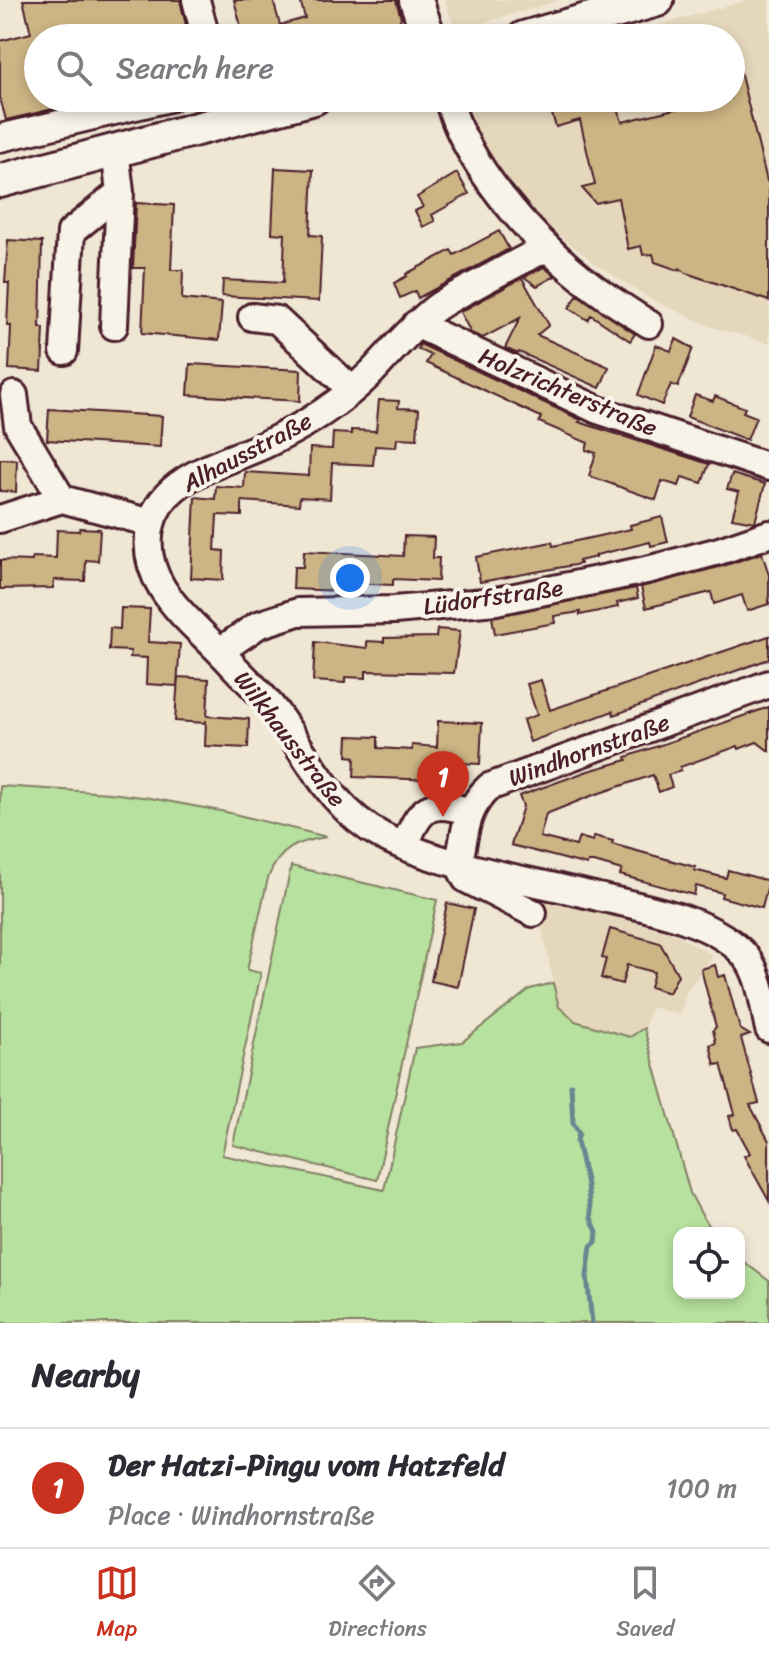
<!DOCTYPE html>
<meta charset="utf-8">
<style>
:root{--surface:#fff;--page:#f7f7f7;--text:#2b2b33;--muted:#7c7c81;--line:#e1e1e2;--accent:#c8321e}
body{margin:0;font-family:Sriracha,sans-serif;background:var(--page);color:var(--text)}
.controls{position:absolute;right:24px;bottom:24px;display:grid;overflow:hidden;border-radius:16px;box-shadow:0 4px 12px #0003}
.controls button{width:72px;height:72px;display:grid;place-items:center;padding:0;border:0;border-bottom:2px solid var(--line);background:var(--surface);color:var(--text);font:40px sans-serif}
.you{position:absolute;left:350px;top:578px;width:28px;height:28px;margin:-20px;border:6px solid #fff;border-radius:50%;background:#1a73e8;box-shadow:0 0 0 12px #1a73e833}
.badge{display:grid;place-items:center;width:52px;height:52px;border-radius:50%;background:var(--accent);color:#fff;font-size:26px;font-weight:700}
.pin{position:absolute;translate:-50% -66px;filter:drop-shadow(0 2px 4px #0008)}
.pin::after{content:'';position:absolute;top:42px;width:28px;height:24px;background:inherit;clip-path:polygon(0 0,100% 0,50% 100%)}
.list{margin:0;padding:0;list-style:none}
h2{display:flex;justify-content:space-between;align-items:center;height:104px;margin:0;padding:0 32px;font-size:34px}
h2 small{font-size:26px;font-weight:400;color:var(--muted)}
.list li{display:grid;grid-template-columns:52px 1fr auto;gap:24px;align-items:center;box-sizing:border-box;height:120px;padding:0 32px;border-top:2px solid var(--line)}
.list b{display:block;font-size:30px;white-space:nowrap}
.list p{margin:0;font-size:26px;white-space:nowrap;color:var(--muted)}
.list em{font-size:26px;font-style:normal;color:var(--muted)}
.icon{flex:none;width:44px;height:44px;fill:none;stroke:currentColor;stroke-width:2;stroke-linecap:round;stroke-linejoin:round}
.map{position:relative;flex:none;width:769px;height:1323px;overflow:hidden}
.search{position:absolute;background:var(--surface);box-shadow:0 4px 12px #0003;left:24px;right:24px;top:24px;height:88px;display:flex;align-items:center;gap:20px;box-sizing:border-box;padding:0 28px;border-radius:44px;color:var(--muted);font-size:30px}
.sheet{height:224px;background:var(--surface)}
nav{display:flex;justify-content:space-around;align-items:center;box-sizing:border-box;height:112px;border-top:2px solid var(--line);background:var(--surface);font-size:22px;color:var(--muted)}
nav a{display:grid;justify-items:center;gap:4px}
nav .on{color:var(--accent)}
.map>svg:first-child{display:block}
</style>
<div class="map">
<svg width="769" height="1323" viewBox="0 0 769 1323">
<rect width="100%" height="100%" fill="#efe6d4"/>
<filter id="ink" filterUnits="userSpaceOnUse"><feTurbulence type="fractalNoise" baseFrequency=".0125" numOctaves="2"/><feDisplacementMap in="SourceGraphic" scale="16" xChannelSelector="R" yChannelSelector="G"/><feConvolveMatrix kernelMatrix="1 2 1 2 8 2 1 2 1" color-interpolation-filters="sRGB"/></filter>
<g filter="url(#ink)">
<!-- built -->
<path fill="#e5d7bc" d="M445 0H561L455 31Z
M748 0H769V343L709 326 649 298 593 262 543 222 489 159 458 98H731V38H613Z
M534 894 676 934 713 956 687 990 680 1015 651 1007 644 1028 630 1038 575 1021 559 1007Z"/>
<!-- green -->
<path fill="#b7e19e" stroke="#808064" stroke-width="2" d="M0 786 110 793 150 798 226 812 327 837C297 841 279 849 268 878L247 970 261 973 222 1155 384 1190 415 1048 462 1042 530 989 553 983 559 1007 575 1021 630 1037 644 1028 690 1193 704 1219 716 1233H679V1293H739V1258L769 1281V1323H0Z
M291 866 437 900 377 1180 233 1145Z"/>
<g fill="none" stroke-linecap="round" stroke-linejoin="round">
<!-- stream -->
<path stroke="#678691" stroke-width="5" d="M571 1085 573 1123 579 1133 577 1141 587 1185 591 1218 597 1232 596 1242 591 1246 587 1276 592 1323"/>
</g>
<!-- building -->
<path fill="#cdb484" stroke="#4a1f2b" stroke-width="2" d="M23 0H180L189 38H38V98L96 99 6 120 0 98V41L31 33Z
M234 0H273L280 25 305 18 300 0H396L401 18 395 30 363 38H244Z
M736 55 767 181 769 180V301L686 273 680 268 678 270 655 262 653 254 643 255 641 246 628 249 618 198 595 203 582 188 595 185 580 120 556 127 547 98H615L622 122 707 101 706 98H731V56Z
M275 168 313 170 310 235 322 236 319 301 222 296 223 280 283 283 285 234 272 233Z
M457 173 469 194 432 215 435 221 423 227 415 211 423 207 417 197Z
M136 203 174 205 171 270H183L182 299 222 303 219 340 142 333 145 268H133Z
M499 231 509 249 418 298 415 291 400 298 394 283 407 276 406 274 451 250 454 255Z
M8 240 42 242 40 328H44L42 371 9 369 11 326H7L9 283H5Z
M544 267 555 276 537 286 524 277Z
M522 278 549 325 537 335 609 367 600 388 519 352 518 354 505 348 520 318 483 338 471 333 460 312Z
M578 295 635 334 630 341 591 315 588 320 569 308Z
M676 339 693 348 678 387 671 384 662 405 638 395 656 345 671 351Z
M420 344 581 420 579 422 709 464 702 483 682 477 679 486 662 481 656 500 589 476 596 453 586 450 588 443 539 422 541 417 426 363 431 355 418 349Z
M190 364 301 370 300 401 188 395Z
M695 395 713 401 715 396 745 408 743 412 756 417 747 440 687 417Z
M379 400 399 401 398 408 419 409 417 439 397 438 396 447 375 446 373 465 332 463 330 499 300 497 299 505 242 501V516L217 515 215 550 224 551 223 580 191 578 195 497 215 499 216 486 244 488 245 472 309 476 310 448 332 449 333 433 351 434V430L376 431Z
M49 409 162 416 160 447 47 440Z
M0 459 17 460 16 492 0 491Z
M732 474 765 484 755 522 732 518 739 492 727 489Z
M662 517 668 542 651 546 650 542 596 555V557L579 561 580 564 480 582 476 557 552 542 553 546 631 529 630 525Z
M80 528 100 529 98 561 86 560 85 581 54 580 53 588 0 589V560L32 561V557L56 558 57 530 79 531Z
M404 536 434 537 433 558H439L438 581 393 579V585L343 583V591L293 589 294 567H303L304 551 403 556Z
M762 553 769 575V604L747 611 742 595 714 604 711 592 646 608 641 587 723 566Z
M636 588 638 598 617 603 618 607 580 615V612L554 616 555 623 495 634 492 617Z
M121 608 150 609 148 642 180 644 177 686 146 684 147 658 130 657 131 651 109 650 110 628 120 629Z
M437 629 460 631 454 673 366 671V678L345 677V683L313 681 315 642 367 648V641L384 642V638L436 637Z
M769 636V659L614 715 613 711 530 742 523 720 537 715 527 684 541 680 550 710Z
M178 677 209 679 207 716 249 719 248 748 205 746 206 720V723L175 721Z
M769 707V751L757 742 739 749 738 746 680 767 681 770 668 775 672 787 659 792 653 775 591 796 546 814 540 837 576 846 579 837 593 841 594 836 613 841 612 844 695 867 694 870 726 878 728 870 769 881 762 908 721 897 722 893 696 886 694 895 620 875 622 870 594 862H588L587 865 511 845 523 806 519 796 588 771 627 760 626 757Z
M438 721 482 723 480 764 436 762 435 780 354 777 355 757 347 756 348 736 378 737V748L412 750V745L437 747Z
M447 903 474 909 458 987 431 981Z
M610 929 660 943 678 975 669 993 650 987 654 972 627 965 622 984 601 978 606 959 602 958Z
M715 965 718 977 725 975 740 1029 750 1035 741 1038 759 1103 750 1105 769 1141V1201L744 1156 750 1153 737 1129 733 1130 729 1116 735 1114 721 1064 715 1065 710 1045 716 1043 713 1030 716 1027 701 969Z"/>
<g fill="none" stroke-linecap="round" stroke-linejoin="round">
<defs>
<path id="minor" d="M196 0 206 38
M222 98 228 121
M448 98C466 165 529 236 583 279 603 296 627 310 649 324
M0 138 169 98
M546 248C522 260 498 273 474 286 460 294 445 300 433 310 410 329 391 352 371 373 341 403 303 427 264 445 225 463 163 476 151 524 136 584 192 621 227 659 243 677 263 694 277 714 309 758 332 810 382 836 444 868 531 880 598 897 642 907 718 920 747 958 761 976 764 1008 769 1029
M252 317 277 320 352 390
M416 324 598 410 769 467
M114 326 120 192 115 150
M64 351 71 232 120 192
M14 395 18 426 62 499
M0 519 62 499 151 523
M220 651 258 625 298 612 394 610 496 601 651 569 719 551 769 534
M405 846C419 808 429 798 469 812
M459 863C465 833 465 809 489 787L769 684
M460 867 466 879 533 913"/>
<path id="major" d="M416 0 429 38
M524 38 657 0
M0 181 314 98"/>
</defs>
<!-- minor casing -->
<use href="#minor" stroke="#4a1f2b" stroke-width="32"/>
<!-- major casing -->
<use href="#major" stroke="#4a1f2b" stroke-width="38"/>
<!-- minor -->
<use href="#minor" stroke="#f7f3e8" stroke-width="26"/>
<!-- major -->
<use href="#major" stroke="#f7f3e8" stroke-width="32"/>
</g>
</g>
<g text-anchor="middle" stroke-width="8" stroke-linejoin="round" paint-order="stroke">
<!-- street labels -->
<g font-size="24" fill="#4a1f2b" stroke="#f7f3e8">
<text transform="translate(568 392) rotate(23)" y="8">Holzrichterstraße</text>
<text transform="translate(247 452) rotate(-28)" y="8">Alhausstraße</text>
<text transform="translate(493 597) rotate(-8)" y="8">Lüdorfstraße</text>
<text transform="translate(290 739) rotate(52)" y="8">Wilkhausstraße</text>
<text transform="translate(589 750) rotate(-20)" y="8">Windhornstraße</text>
</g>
</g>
</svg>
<div class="controls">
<button><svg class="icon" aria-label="locate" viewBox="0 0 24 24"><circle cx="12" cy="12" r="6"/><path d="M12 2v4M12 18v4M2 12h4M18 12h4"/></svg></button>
</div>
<div class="you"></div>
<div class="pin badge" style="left:443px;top:817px">1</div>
<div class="search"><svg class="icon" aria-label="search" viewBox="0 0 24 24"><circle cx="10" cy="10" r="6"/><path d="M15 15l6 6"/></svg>Search here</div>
</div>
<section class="sheet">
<h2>Nearby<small></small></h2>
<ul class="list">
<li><span class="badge">1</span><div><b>Der Hatzi-Pingu vom Hatzfeld</b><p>Place · Windhornstraße</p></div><em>100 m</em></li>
</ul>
</section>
<nav>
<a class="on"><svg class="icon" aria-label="map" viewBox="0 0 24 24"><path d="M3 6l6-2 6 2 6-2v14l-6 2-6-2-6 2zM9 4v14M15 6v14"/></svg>Map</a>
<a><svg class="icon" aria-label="directions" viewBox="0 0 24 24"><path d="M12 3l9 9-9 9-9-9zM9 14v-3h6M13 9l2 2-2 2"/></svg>Directions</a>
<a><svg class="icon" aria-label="saved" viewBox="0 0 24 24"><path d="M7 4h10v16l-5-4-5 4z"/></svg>Saved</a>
</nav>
